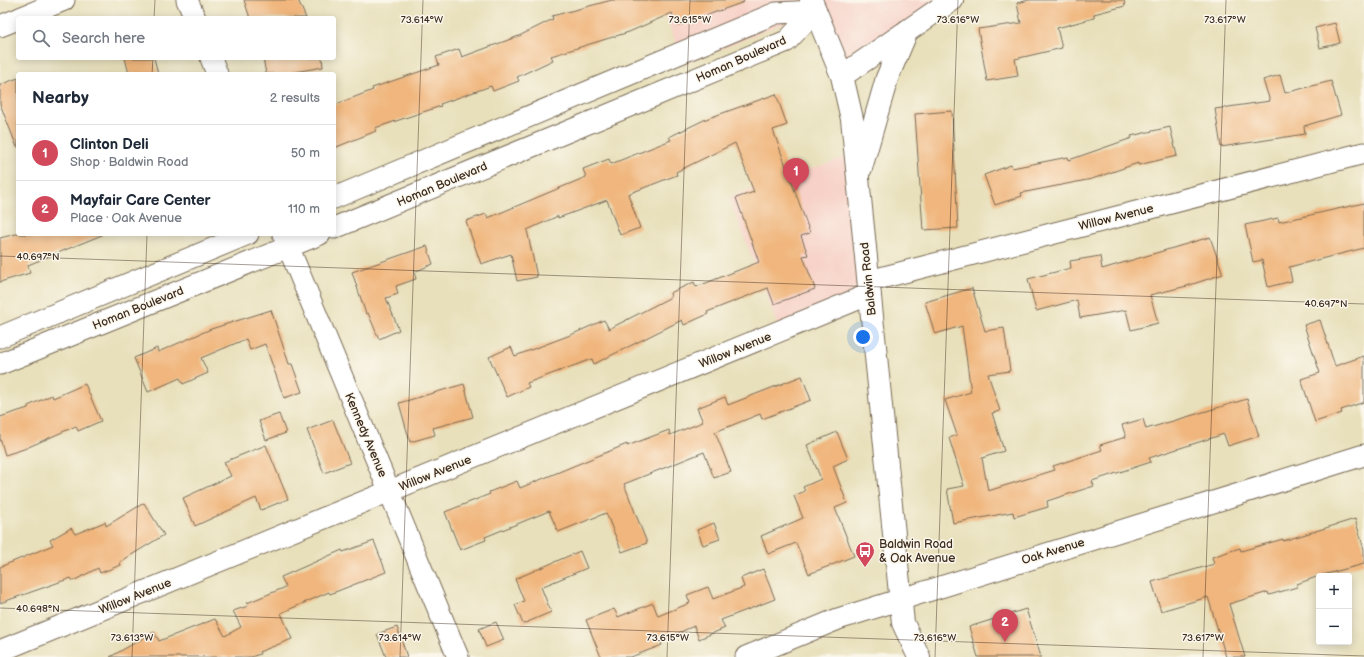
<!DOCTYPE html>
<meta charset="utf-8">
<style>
:root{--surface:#fff;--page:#f6f6f7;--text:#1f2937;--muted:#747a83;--line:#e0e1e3;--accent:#d1495b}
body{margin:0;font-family:"Balsamiq Sans",sans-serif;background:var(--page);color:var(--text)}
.controls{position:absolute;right:12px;bottom:12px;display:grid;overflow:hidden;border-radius:4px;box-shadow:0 2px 10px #0003}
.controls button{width:36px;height:36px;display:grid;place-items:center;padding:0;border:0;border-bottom:1px solid var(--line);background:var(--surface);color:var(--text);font:20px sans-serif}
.you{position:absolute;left:863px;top:337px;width:14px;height:14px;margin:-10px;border:3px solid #fff;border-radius:50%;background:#1a73e8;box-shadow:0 0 0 6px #1a73e833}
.badge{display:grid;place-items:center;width:26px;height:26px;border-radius:50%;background:var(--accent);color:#fff;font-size:13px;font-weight:700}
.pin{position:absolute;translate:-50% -33px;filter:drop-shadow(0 1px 2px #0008)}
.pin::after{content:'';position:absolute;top:21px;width:14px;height:12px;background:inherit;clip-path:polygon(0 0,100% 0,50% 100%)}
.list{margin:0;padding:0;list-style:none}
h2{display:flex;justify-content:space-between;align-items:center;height:52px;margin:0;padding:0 16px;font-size:17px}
h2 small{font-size:13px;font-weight:400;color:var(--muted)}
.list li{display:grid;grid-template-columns:26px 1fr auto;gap:12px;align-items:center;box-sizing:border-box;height:56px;padding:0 16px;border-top:1px solid var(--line)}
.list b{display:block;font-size:15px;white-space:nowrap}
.list p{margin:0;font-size:13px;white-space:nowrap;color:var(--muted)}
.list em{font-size:13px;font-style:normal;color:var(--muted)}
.icon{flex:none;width:22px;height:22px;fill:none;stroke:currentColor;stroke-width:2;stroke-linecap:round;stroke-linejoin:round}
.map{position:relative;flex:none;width:1364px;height:657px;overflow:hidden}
.search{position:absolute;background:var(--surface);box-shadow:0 2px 10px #0003;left:16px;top:16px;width:320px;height:44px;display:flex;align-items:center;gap:10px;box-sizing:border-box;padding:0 14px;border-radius:4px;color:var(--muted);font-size:15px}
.panel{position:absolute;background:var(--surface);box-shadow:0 2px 10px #0003;left:16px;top:72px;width:320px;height:164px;border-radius:4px}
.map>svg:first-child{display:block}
</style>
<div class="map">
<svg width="1364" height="657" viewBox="0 0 1364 657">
<rect width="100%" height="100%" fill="#fbf7ec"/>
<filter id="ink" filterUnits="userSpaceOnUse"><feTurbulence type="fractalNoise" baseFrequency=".025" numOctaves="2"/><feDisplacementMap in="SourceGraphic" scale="8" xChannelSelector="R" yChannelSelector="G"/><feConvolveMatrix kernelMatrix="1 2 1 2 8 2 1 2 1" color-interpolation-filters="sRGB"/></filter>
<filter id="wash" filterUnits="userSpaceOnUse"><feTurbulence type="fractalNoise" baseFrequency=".012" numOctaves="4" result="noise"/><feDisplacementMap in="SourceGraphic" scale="16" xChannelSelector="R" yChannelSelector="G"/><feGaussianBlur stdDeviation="0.9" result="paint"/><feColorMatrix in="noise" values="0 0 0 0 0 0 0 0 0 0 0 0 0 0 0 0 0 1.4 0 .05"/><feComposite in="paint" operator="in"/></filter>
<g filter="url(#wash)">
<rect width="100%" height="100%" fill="#e8e0bb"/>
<!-- built -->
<path fill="#f7d1c7" d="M658 0H946L846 75 817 9 685 64Z
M858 153 879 298 781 334 729 197Z"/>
<g id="blocks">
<!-- building -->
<path fill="#f0b67d" d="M244 0H298L306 18H250Z
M612 0H743L744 2 677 26 672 13 629 32 551 56 553 60 517 77 519 81 493 91 491 86 440 104 441 106 375 128 376 131 334 148V105L373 90 372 88 439 65 436 57 459 49 462 57 519 36 553 19 552 16Z
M1029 0H1124L1125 6 1094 14V18L1057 28 1062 48 1015 59 1018 76 987 81 978 29 1021 23 1017 3Z
M1335 23 1340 43 1320 48 1315 28Z
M125 58H154L158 74H129Z
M263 58H322L323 67 283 74H266Z
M1280 75 1285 93 1331 81 1341 115 1304 126 1305 134 1221 147 1215 109 1270 101 1263 80Z
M18 78V147H17L0 104V85Z
M776 94 787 125 773 130 810 233 801 236 808 255 803 256 815 289 774 304 768 288 707 312 708 314 684 325 682 320 594 364 592 359 527 383 529 387 507 397 489 357 511 347 515 356 573 334 604 320 609 329 671 297 670 293 694 282 696 287 759 262 736 198 754 192 735 143 676 172 677 175 628 194 640 228 620 235 607 200 558 218V216L527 230 537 277 517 281 511 254 481 264 466 221 486 214 488 218 586 177 583 169 609 159 611 164 671 140 669 137 706 119Z
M952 111 958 228 923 230 915 114Z
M1170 127 1177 156 1138 165V163L1092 179 1021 193 1022 196 995 205 984 175 1011 165 1012 168 1068 157 1069 160 1132 138 1131 136Z
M1364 203V248L1289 267 1292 281 1268 287 1262 260 1253 262 1245 225 1278 218 1279 222Z
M16 234H102V235L28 265 30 273 0 282V238Z
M1210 237 1223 274 1187 286 1150 295 1158 323 1131 330 1126 310 1080 318 1077 300 1036 311 1028 279 1071 268 1070 261 1100 256 1102 269Z
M427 246 433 264 414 272 416 279 396 286 398 294 386 298 399 330 379 339 368 313 366 314 352 272Z
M972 288 985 331 1004 328 1010 371 988 374 1000 411 992 413 1004 451 982 458 988 491 1055 470 1053 466 1102 450 1100 445 1126 437 1122 425 1143 419 1146 429 1247 399 1259 436 1228 446 1224 434 1149 458 1151 462 1092 481 1094 486 1047 501 1048 507 1014 517 1013 512 953 523 947 489 964 486 949 438 957 435 945 400 971 392 962 326 935 334 925 302Z
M271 310 289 364H292L302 392 284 398 265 344 250 350 246 339 201 358 208 373 183 384 180 378 148 392 134 358 157 348 158 352 211 329Z
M1320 320 1335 366 1364 356V402L1341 410 1342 413 1315 422 1301 379 1320 373 1304 325Z
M802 376 811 400 762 419 760 414 715 432 731 472 714 478 704 452 624 484 647 543 622 552 606 513 558 532 549 511 485 537 486 540 460 550 445 512 490 494 489 492 517 481 520 488 627 444V446L669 430 670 435 703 422 697 408 725 397 728 405Z
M85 384 101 421 78 431 76 426 24 449 5 455 0 438V417L28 408V406L52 395 53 398Z
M464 384 473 417 433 428 435 435 410 442 399 403Z
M279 414 286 433 266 440 259 421Z
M333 420 350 463 324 473 307 430Z
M837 432 848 459 833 466 847 503 835 508 854 556 809 574 796 543 768 554 761 536 803 518 794 496 805 491 803 487 821 479 807 445Z
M266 445 288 499 261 510 256 498 195 526 183 498 231 476 224 462Z
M144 503 164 535 120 562 121 565 100 573 98 568 73 581 71 578 0 603V567L53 545 50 540 71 528 75 534 105 522 106 526Z
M1355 519 1364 549V564L1319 576 1297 584V587L1269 595 1268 592 1229 604 1245 657H1226L1208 597 1161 611 1152 582 1214 564 1212 557 1240 548 1241 551 1283 539V541Z
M714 523 720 539 703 545 697 530Z
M374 541 386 572 330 594 329 592 281 613 292 639 259 652 260 654 251 657H110L154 632 159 641 215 619 225 636 241 627 233 611 248 606 247 603 286 587 281 577 342 550 343 552Z
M580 551 587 568 541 587 551 612 523 624 515 605 524 601 515 579Z
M763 569 775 599 721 620 725 628 699 639 694 626 660 641 662 645 631 657H601L586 620 614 609 618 617 653 603 658 616 690 603 687 595 708 587 713 599 744 587 741 578Z
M1026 609 1041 657H978L969 627Z
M496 622 504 640 486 647 479 629Z
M397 627 407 657H386L377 634Z"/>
</g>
</g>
<g filter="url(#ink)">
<use href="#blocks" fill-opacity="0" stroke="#786a55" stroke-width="1"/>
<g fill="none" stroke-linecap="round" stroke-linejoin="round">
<defs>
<path id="street" d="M187 0 195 18
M20 18 64 0
M0 26 18 19
M211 58 217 74
M334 198 776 13 815 11
M334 228 787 41 815 11
M283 234 458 657
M869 281 1364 153
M0 337 248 234
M0 364 320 234
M0 651 870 294
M746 657 838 619 1364 455"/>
<path id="secondary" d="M811 0 842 76 852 119 903 623 919 657
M842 76 952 0
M861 168 887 78 907 31"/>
</defs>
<!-- street casing -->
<use href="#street" stroke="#786a55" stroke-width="23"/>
<!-- secondary casing -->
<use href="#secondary" stroke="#786a55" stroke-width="24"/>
<!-- street -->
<use href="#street" stroke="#fff" stroke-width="21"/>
<!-- secondary -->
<use href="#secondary" stroke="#fff" stroke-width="22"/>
</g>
</g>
<!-- ticks -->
<path fill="none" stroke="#3b2a1e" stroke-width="1" stroke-opacity="0.45" d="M154 18 155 0M152 74 153 58M0 256 1364 304M0 608 1364 656M132 657 147 234M400 657 423 0M667 657 690 0M935 657 958 0M1203 657 1226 0"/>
<!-- icons -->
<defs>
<symbol id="bus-pin" viewBox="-11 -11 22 30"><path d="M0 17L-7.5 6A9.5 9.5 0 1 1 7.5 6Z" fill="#d1495b" stroke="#fbf7ec"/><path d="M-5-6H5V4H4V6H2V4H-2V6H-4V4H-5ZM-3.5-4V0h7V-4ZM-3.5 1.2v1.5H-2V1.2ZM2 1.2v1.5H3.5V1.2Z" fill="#fff"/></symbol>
</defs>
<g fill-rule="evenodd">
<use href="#bus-pin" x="854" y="540" width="22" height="30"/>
</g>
<g text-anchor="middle" stroke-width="3" stroke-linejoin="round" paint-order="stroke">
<!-- street labels -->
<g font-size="12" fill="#3b2a1e" stroke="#fbf7ec">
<text transform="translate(741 59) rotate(-24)" y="4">Homan Boulevard</text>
<text transform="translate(442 184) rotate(-23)" y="4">Homan Boulevard</text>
<text transform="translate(1116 217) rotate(-14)" y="4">Willow Avenue</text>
<text transform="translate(868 279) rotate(-96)" y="4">Baldwin Road</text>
<text transform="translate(138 308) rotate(-22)" y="4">Homan Boulevard</text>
<text transform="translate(735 350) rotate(-22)" y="4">Willow Avenue</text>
<text transform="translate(366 435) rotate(67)" y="4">Kennedy Avenue</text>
<text transform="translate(435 473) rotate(-22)" y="4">Willow Avenue</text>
<text transform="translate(1053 551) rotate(-17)" y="4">Oak Avenue</text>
<text transform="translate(135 596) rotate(-22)" y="4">Willow Avenue</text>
</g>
<!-- poi labels -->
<g font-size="12" fill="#3b2a1e" stroke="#fbf7ec" text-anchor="start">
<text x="879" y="548">Baldwin Road<tspan x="879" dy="14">&amp; Oak Avenue</tspan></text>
</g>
</g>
<g font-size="10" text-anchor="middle" fill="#3b2a1e" stroke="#fbf7ec" stroke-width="3" stroke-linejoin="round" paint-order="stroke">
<text x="422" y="23">73.614°W</text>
<text x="690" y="23">73.615°W</text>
<text x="958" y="23">73.616°W</text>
<text x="1225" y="23">73.617°W</text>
<text x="38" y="260">40.697°N</text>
<text x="1326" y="307">40.697°N</text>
<text x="38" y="612">40.698°N</text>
<text x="132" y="641">73.613°W</text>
<text x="400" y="641">73.614°W</text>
<text x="668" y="641">73.615°W</text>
<text x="935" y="641">73.616°W</text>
<text x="1203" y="641">73.617°W</text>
</g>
</svg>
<div class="controls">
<button>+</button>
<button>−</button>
</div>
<div class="you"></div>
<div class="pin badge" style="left:796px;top:191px">1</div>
<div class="pin badge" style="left:1005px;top:642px">2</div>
<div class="search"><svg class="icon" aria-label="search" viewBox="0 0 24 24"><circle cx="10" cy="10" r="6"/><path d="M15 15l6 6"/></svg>Search here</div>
<section class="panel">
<h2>Nearby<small>2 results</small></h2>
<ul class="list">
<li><span class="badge">1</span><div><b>Clinton Deli</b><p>Shop · Baldwin Road</p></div><em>50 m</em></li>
<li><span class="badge">2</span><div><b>Mayfair Care Center</b><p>Place · Oak Avenue</p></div><em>110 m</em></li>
</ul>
</section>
</div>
